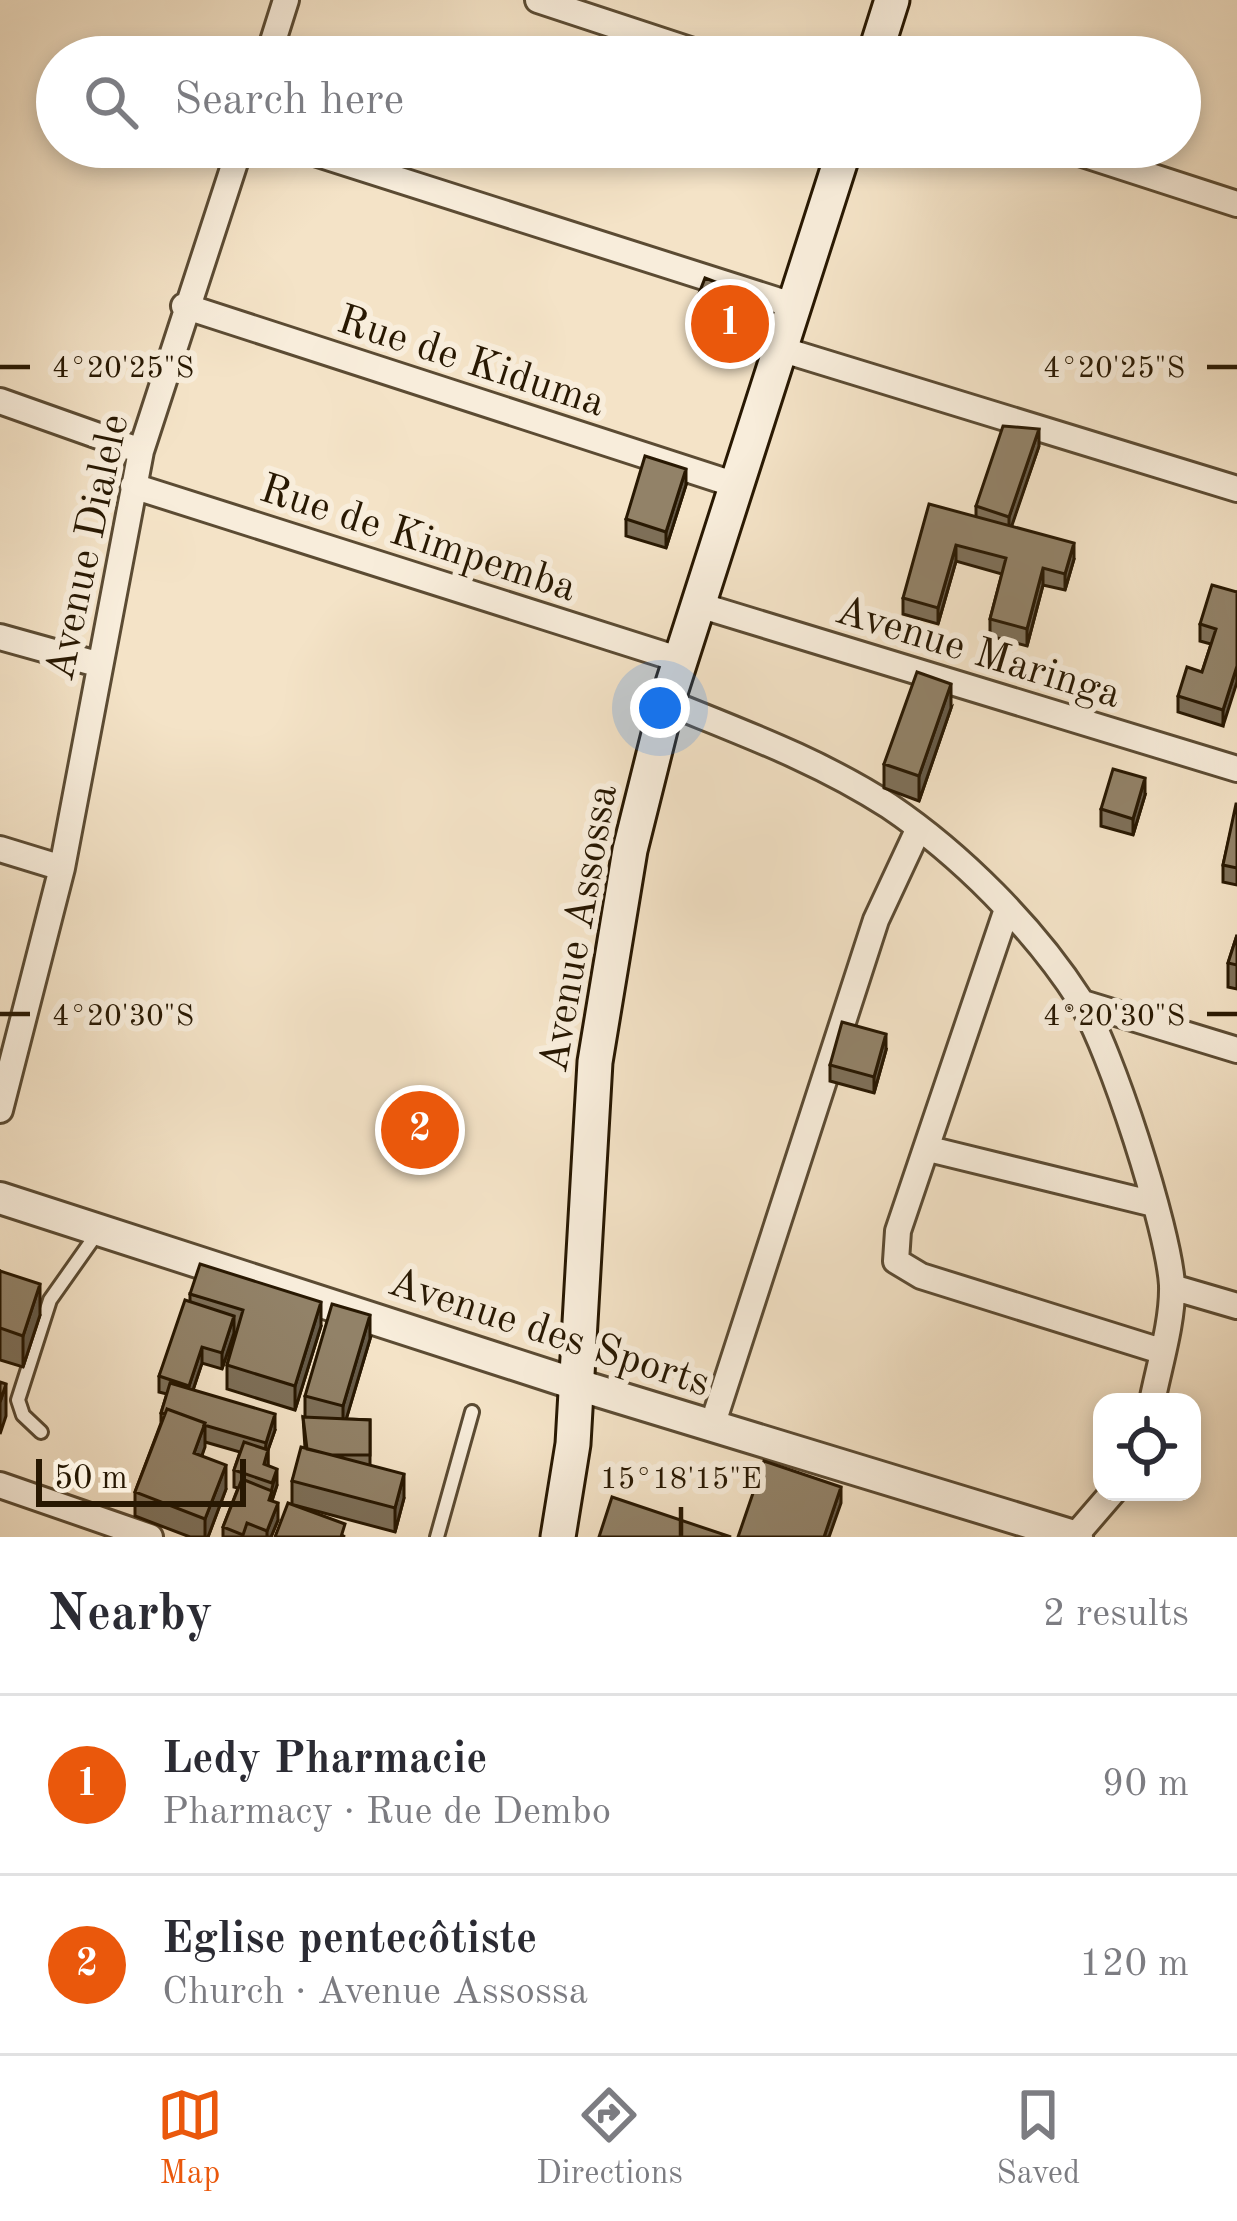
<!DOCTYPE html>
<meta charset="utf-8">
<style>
:root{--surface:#fff;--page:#f7f7f7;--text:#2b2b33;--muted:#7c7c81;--line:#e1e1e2;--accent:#ea580c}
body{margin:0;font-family:"Old Standard TT",serif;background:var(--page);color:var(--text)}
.controls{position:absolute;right:36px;bottom:36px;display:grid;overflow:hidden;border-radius:24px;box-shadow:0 6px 18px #0003}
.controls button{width:108px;height:108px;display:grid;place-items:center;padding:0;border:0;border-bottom:3px solid var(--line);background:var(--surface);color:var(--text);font:60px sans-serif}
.scale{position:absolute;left:36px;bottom:30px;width:210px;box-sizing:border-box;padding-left:12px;border:6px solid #281802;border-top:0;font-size:33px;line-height:42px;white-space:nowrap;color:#281802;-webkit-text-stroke:9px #f8eddb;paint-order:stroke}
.you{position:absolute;left:660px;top:708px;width:42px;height:42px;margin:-30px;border:9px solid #fff;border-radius:50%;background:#1a73e8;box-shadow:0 0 0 18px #1a73e833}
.badge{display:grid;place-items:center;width:78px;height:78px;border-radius:50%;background:var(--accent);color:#fff;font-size:39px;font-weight:700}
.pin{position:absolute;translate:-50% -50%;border:6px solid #fff;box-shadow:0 3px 12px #0006}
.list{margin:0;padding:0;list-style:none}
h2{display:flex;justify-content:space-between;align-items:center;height:156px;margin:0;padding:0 48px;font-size:51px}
h2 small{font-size:39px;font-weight:400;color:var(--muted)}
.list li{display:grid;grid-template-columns:78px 1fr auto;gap:36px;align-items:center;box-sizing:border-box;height:180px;padding:0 48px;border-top:3px solid var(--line)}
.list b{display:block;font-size:45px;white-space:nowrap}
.list p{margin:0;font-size:39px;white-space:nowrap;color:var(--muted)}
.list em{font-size:39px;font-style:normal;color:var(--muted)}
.icon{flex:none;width:66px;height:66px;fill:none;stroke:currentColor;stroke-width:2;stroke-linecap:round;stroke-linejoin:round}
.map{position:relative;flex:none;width:1237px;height:1537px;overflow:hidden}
.search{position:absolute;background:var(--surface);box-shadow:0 6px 18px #0003;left:36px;right:36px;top:36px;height:132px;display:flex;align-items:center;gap:30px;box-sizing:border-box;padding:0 42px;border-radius:66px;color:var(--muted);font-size:45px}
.sheet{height:516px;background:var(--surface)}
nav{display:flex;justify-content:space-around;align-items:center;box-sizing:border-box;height:168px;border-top:3px solid var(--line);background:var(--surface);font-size:33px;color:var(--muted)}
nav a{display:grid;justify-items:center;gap:6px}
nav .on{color:var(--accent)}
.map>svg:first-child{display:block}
</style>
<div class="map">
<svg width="1237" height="1537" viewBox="0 0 1237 1537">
<rect width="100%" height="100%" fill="#f4e3c7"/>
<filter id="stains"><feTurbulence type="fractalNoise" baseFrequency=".00167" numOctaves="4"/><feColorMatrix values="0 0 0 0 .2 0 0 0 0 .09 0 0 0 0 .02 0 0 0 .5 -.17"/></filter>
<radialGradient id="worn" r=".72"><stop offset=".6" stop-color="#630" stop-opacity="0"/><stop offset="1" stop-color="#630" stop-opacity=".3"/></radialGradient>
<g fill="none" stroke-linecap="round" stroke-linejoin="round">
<defs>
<path id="service" d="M41 1432 23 1415 18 1400 50 1300 98 1232
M437 1537 472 1412"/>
<path id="minor" d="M538 0 711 57
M268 57 286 0
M296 147 792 305
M1061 147 1237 204
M184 306 736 485
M777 348 1237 489
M0 401 141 451
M133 486 681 660
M699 605 1237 769
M0 637 97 664
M667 702C743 733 820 761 889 806 960 854 1034 928 1080 1000 1110 1046 1169 1230 1172 1285 1173 1322 1159 1366 1152 1402
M0 849 62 868
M1006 912 898 1231 896 1261 921 1276 1161 1351
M1083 1003 1237 1050
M0 1110 62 868 141 451 240 147
M929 1149 1154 1204
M1172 1287 1237 1306
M712 1426 876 920 918 830
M0 1485 150 1537
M1075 1536 1113 1492"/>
<path id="tertiary" d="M0 1198 575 1384 1077 1537"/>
<path id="secondary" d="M874 57 892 0
M558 1537 573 1444 595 1062 630 850 667 702 845 147"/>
</defs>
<!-- service casing -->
<use href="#service" stroke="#5b4b33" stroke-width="18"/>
<!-- minor casing -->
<use href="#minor" stroke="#5b4b33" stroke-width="30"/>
<!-- tertiary casing -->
<use href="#tertiary" stroke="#5b4b33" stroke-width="36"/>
<!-- secondary casing -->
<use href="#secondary" stroke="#281802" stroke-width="39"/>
<!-- service -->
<use href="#service" stroke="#f8eddb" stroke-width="12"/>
<!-- minor -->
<use href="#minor" stroke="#f8eddb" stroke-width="24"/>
<!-- tertiary -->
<use href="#tertiary" stroke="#f8eddb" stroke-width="30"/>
<!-- secondary -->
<use href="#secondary" stroke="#f8eddb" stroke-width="33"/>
</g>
<!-- wall -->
<path fill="#7e7059" stroke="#281802" stroke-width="3" d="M693 309 750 311 738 342 693 325Z
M1039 446 1011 526 1074 559 1065 590 1043 585 1027 646 990 636V619L1002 574 956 561 938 624 903 614V598L976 516V506Z
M686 485 666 548 626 536V519Z
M1237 592 1223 726 1178 712V696L1202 672 1211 644 1200 641V624Z
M951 708 919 801 884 788V764Z
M1145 795 1133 835 1101 826V809Z
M1237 804V885L1223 882V865Z
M1237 935V989L1228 987V963Z
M886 1050 874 1093 830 1081V1065Z
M0 1271 40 1315 23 1367 0 1360Z
M190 1294 321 1326 295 1410 227 1389V1365L236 1333 234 1332 222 1369 202 1363 193 1390 275 1430 268 1450V1466L277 1485 272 1501 278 1520 271 1537H223V1527L238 1488 234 1487V1470L240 1452 205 1442 202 1456 226 1489 208 1537H190L135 1516V1492L161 1423V1413L167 1394 159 1392V1376L190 1302Z
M370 1339 346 1419 370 1420V1465L404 1498 395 1532 294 1505 345 1537 292 1505V1481L305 1448 303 1417 305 1418V1396Z"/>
<!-- shaded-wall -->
<path fill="#665b49" stroke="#281802" stroke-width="3" d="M750 295V311L738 342V326Z
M1039 429V446L1009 534V517Z
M686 469V485L666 548V532Z
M1074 543V559L1065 590V574Z
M956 545V561L938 624V608Z
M1043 568V585L1027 646V629Z
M1237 666V682L1223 726V710Z
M951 684V708L919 801V776Z
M1145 778V795L1133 835V819Z
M886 1034V1050L874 1093V1077Z
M40 1284V1315L23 1367V1336Z
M321 1302V1326L295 1410V1386Z
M370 1315V1339L343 1430V1406Z
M234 1316V1333L222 1369V1353Z
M202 1347V1363L189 1402V1386Z
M6 1384V1416L0 1434V1402Z
M275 1414V1430L268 1450V1467L264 1464 266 1443Z
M205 1423V1447L194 1477V1453Z
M226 1465V1489L208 1537H205V1519Z
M277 1469V1485L272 1500V1508L269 1500Z
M404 1474V1498L395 1532V1508Z
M841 1487V1503L829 1537H824Z
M278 1503V1520L271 1537H267V1531Z"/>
<!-- building -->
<path fill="#928268" stroke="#281802" stroke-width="3" d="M705 278 750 295 738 326 693 309Z
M1003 426 1039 429 1009 517 976 506Z
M645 456 686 469 666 532 626 519Z
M929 504 1074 543 1065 574 1043 568 1027 629 990 619 1006 558 956 545 938 608 903 598Z
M1212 585 1237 592V666L1223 710 1178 696 1187 667 1202 672 1216 629 1200 624Z
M917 672 951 684 919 776 884 764Z
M1113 769 1145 778 1133 819 1101 809Z
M1236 804H1237V868L1223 865Z
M1237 935V965L1228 963Z
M842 1022 886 1034 874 1077 830 1065Z
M200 1264 321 1302 295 1386 227 1365 243 1310 190 1294Z
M0 1271 40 1284 23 1336 0 1328Z
M185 1300 234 1316 222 1353 202 1347 189 1386 159 1376Z
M332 1304 370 1315 343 1406 305 1396Z
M0 1382 6 1384 0 1402Z
M170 1383 275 1414 266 1443 204 1425 205 1423 167 1409 165 1414 161 1413Z
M167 1409 205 1423 194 1453 226 1465 205 1519 135 1492Z
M303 1417 370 1420V1455H332L307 1449Z
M244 1442 268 1450 264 1464 277 1469 272 1483 234 1470Z
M301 1447 404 1474 395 1508 292 1481Z
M764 1461 841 1487 824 1537H738Z
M242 1479 272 1491 269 1500 278 1503 267 1531 247 1523 243 1535 223 1527Z
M612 1497 731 1537H599Z
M288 1503 345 1524 341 1537H275Z"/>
<!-- ticks -->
<path fill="none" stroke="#281802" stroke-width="4.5" d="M0 367H30M1207 367H1237M0 1014H30M1207 1014H1237M681 1507V1537"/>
<g text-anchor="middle" stroke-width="12" stroke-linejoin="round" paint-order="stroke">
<!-- street labels -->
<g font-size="42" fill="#281802" stroke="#f8eddb">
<text transform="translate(472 359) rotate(18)" y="15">Rue de Kiduma</text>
<text transform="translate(419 536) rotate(18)" y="15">Rue de Kimpemba</text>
<text transform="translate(85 547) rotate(-78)" y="15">Avenue Dialele</text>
<text transform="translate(979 650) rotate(17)" y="15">Avenue Maringa</text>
<text transform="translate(576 928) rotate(-80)" y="15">Avenue Assossa</text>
<text transform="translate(550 1330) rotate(18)" y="15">Avenue des Sports</text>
</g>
</g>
<g font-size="30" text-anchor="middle" fill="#281802" stroke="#f8eddb" stroke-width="12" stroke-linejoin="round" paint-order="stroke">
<text x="123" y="377">4°20'25"S</text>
<text x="1114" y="377">4°20'25"S</text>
<text x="123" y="1025">4°20'30"S</text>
<text x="1114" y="1025">4°20'30"S</text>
<text x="681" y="1488">15°18'15"E</text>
</g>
<rect width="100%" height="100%" filter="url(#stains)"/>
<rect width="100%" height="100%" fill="url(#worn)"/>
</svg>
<div class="controls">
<button><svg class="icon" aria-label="locate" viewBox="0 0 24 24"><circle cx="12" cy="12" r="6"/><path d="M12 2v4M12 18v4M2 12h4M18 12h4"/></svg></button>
</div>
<div class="scale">50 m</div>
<div class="you"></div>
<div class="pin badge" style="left:730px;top:324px">1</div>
<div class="pin badge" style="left:420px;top:1130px">2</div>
<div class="search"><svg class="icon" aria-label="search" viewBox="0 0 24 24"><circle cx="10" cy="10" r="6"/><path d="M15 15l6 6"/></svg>Search here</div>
</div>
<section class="sheet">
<h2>Nearby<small>2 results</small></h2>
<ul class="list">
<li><span class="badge">1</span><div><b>Ledy Pharmacie</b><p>Pharmacy · Rue de Dembo</p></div><em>90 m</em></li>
<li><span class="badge">2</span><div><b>Eglise pentecôtiste</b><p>Church · Avenue Assossa</p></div><em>120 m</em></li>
</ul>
</section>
<nav>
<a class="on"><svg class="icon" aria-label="map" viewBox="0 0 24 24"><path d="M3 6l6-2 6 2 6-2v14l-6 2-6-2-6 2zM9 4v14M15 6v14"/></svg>Map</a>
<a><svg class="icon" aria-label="directions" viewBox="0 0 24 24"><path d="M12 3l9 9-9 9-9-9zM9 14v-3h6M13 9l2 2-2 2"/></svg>Directions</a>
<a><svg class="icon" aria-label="saved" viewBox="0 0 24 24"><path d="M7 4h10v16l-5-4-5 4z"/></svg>Saved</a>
</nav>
